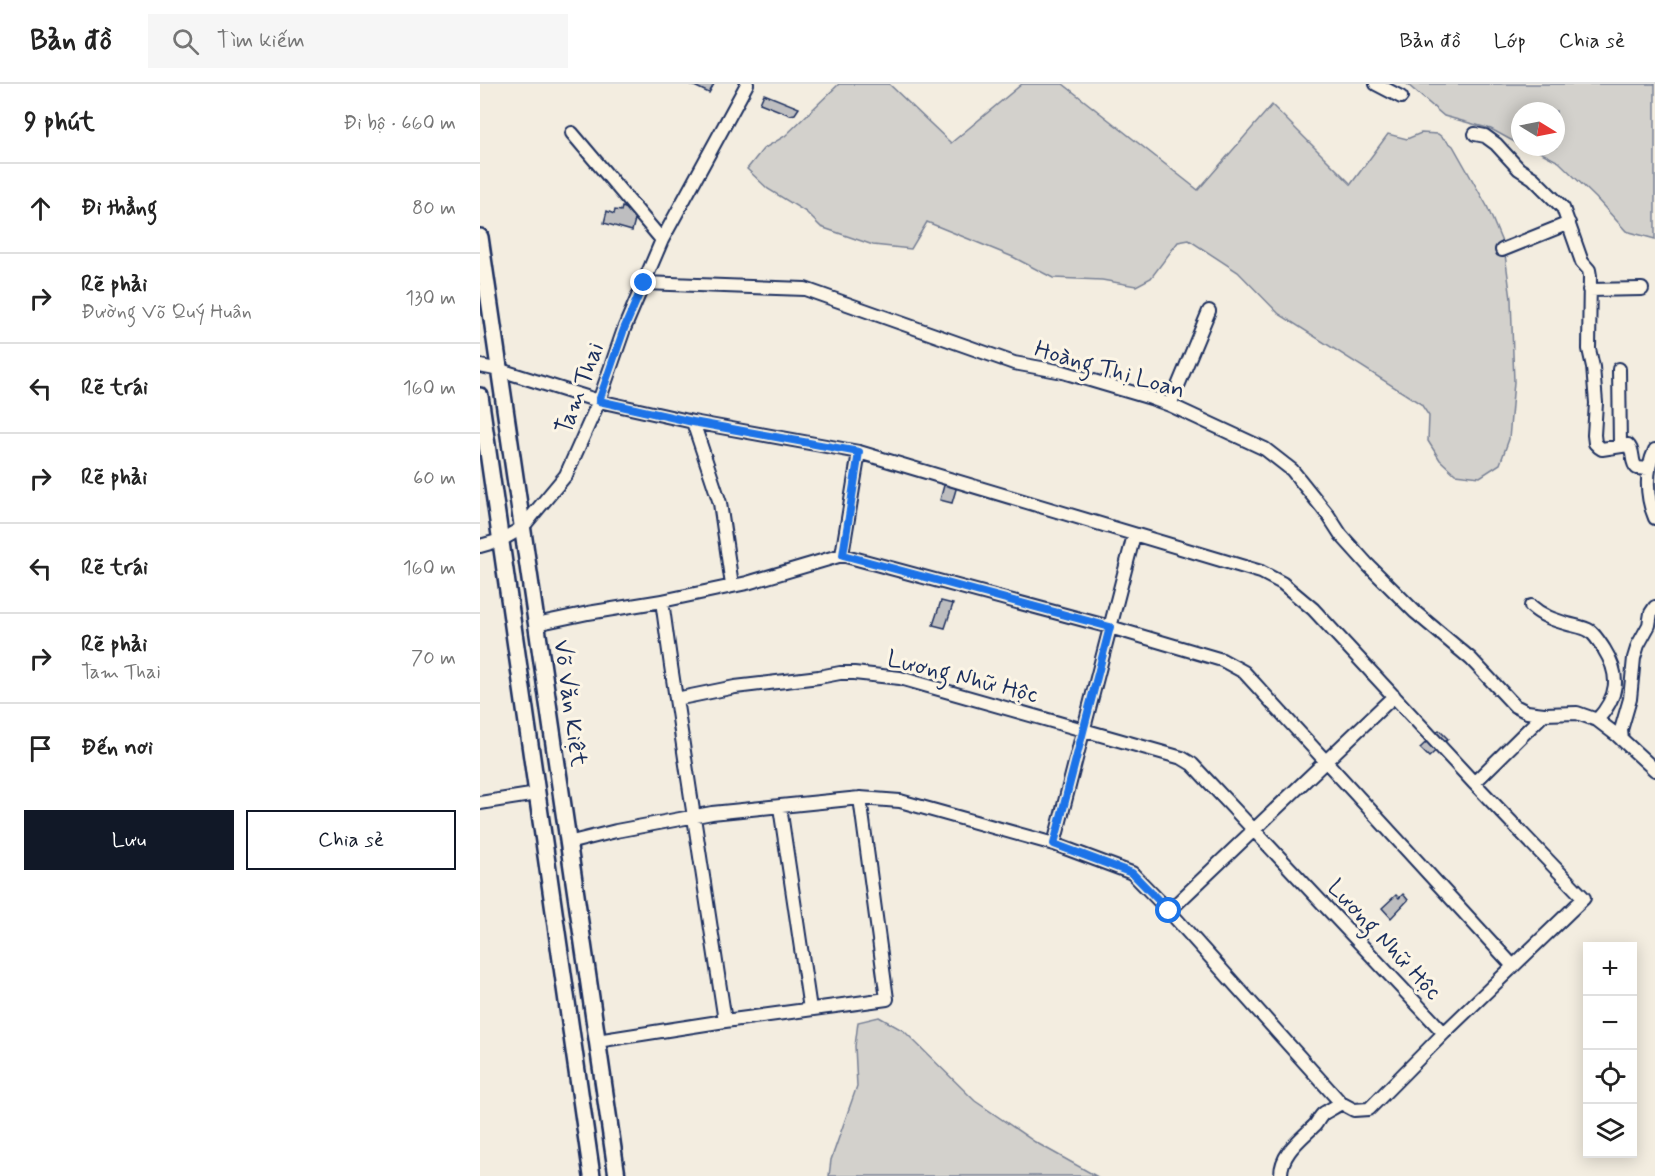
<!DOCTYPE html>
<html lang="vi">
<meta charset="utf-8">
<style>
:root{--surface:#fff;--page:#f6f6f6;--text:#222;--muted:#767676;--line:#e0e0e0;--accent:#111827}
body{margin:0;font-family:Mynerve,sans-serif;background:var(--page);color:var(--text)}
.controls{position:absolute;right:18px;bottom:18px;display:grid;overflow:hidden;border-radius:0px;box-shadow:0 3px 15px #0003}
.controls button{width:54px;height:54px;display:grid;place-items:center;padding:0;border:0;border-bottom:2px solid var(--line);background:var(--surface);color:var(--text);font:30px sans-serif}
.compass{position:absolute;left:1031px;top:18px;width:54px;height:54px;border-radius:50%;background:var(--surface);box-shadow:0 3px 15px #0003;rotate:100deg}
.stop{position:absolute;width:18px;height:18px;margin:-14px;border:4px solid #1a73e8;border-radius:50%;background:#fff}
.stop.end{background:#1a73e8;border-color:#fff;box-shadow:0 2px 6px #0008}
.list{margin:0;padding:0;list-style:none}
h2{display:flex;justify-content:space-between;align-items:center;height:78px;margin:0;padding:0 24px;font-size:26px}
h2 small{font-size:20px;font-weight:400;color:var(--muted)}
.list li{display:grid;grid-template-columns:39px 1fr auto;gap:18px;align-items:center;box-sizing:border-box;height:90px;padding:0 24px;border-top:2px solid var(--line)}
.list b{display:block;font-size:22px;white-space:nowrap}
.list p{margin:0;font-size:20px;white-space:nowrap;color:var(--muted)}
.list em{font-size:20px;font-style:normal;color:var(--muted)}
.actions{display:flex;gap:12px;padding:18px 24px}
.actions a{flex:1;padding:14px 0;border:2px solid var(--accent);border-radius:0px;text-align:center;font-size:21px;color:var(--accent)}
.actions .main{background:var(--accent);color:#fff}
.icon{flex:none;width:33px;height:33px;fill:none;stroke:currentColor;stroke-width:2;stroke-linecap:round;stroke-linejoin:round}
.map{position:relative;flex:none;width:1175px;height:1092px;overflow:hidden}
header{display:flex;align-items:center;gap:36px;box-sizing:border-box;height:84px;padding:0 30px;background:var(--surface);border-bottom:2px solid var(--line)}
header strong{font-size:28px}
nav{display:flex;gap:33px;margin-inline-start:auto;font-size:21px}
.search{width:420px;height:54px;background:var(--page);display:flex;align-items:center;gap:15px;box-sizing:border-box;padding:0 21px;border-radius:0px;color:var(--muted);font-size:22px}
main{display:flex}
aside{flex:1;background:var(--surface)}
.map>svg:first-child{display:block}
</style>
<header>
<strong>Bản đồ</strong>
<div class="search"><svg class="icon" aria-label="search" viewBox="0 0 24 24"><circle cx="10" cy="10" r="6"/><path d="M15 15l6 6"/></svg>Tìm kiếm</div>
<nav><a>Bản đồ</a><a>Lớp</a><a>Chia sẻ</a></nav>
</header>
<main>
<aside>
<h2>9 phút<small>Đi bộ · 660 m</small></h2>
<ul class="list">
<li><svg class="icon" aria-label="ahead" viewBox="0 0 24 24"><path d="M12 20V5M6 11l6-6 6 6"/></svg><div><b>Đi thẳng</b></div><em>80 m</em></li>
<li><svg class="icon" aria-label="right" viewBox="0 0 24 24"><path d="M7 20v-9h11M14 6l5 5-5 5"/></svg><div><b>Rẽ phải</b><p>Đường Võ Quý Huân</p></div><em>130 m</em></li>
<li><svg class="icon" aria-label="left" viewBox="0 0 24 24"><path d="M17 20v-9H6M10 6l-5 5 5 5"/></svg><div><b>Rẽ trái</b></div><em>160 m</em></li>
<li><svg class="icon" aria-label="right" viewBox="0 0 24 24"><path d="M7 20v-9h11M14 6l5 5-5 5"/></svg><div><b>Rẽ phải</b></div><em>60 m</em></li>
<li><svg class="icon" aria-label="left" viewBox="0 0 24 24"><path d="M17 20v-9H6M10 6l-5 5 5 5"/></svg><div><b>Rẽ trái</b></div><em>160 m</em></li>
<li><svg class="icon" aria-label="right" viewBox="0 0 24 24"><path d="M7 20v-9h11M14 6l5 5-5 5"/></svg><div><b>Rẽ phải</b><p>Tam Thai</p></div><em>70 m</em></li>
<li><svg class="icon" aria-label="arrive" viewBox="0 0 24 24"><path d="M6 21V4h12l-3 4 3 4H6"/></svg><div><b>Đến nơi</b></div></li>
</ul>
<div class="actions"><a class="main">Lưu</a><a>Chia sẻ</a></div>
</aside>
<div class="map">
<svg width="1175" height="1092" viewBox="0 0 1175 1092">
<rect width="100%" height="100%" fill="#f3ede0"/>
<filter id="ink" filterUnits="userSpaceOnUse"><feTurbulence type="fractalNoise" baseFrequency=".0167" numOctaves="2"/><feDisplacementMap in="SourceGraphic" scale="12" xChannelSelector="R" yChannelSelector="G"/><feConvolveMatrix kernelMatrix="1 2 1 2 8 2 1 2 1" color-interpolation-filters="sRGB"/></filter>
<g filter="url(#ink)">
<!-- green -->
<path fill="#d3d1cc" stroke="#778095" stroke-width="1.5" d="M359 0H409L471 59 542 0H583L718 106 792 21 871 100 908 50 927 55 941 49 958 50 973 62 1007 122 1024 163 1031 215 1034 298 1029 355 1020 380 1000 393 975 390 960 376 948 357 949 332 941 320 799 230 758 188 709 156 698 158 671 194 656 202 622 196 573 194 533 173 447 138 431 165 393 161 341 143 326 128 288 105 267 85 283 65 305 52Z
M927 0H1175V155L1146 147 1116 114 1079 78 1056 66 1047 63H1076V27H1040V61L1011 45 964 32Z
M399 933 424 947 495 1017 555 1058 616 1092H349L351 1076 377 1002 375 962 378 938Z"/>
<!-- building -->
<path fill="#bebec0" stroke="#1b2f5e" stroke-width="1.5" d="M210 0H234L229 9Z
M284 10 319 24 315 30 310 31 280 19Z
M142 123 157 128 152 147 124 139 127 127 134 130 135 126 141 127Z
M466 394 479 395 472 419 460 416Z
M461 517 473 520 465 544 453 541Z
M959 646 968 655 949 673 940 664Z
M923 810 928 816 911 834 902 824 916 811 919 814Z"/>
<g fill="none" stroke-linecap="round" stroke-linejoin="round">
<defs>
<path id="minor" d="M896 0 921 13
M92 49 182 156
M995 50 1005 52 1016 60 1039 85 1053 94 1083 124 1102 178 1109 186 1110 192 1109 265 1113 283 1116 319 1114 351 1115 359 1119 363 1122 365 1148 361C1155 367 1150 378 1157 384L1168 385
M1022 166 1089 139
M164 199 325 205 534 279 583 288 671 314 690 321 785 365 812 386 848 431 861 451 888 481 935 528 991 575 1035 622 1047 628 1064 630 1097 629 1117 636 1138 652 1175 686
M1109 206 1162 205
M0 282 20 286 119 317 213 338 379 368 781 488 802 499 833 525 994 699 1104 814 964 949 889 1025 874 1026 861 1019 689 827 652 789 574 760 420 717 380 714 232 729 136 747 88 759
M1139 285 1140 362
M690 321 729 227
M213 338 240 419 252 501
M1175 366C1165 387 1166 413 1175 434
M0 462 21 456 42 444 86 391 119 317 144 245 182 156 267 0
M362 471 379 368
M182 517 191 582 245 937
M1051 522C1062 532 1074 536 1088 540 1095 542 1104 543 1110 547 1116 552 1120 559 1124 565 1141 592 1138 613 1117 636
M56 540 108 529 182 517 267 499 362 471 630 543 742 576 764 588 1033 882
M196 615 255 603 339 593 360 589H374L420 594 702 674 712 680 964 949
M1142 656 1141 646 1150 615 1154 574 1158 561 1169 541 1171 529 1175 523
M994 699 1064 630
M0 719 57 710
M300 723 330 925
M574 760 654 451
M689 827 914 612
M117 957 245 937 407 915 380 714
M801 1092C800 1070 821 1055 835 1041 838 1037 840 1032 844 1029 849 1026 855 1023 861 1019"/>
<path id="major" d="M0 153 137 1092
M0 312 112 1092"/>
</defs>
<!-- minor casing -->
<use href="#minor" stroke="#1b2f5e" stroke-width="16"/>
<!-- major casing -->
<use href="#major" stroke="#1b2f5e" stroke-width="20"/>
<!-- minor -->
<use href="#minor" stroke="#fcf5e5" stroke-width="12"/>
<!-- major -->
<use href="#major" stroke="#fcf5e5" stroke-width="15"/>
</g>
</g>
<g fill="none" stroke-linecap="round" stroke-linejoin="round" filter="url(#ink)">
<!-- route -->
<path stroke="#1a73e8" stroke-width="8" d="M164 199 144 245 119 317 213 338 379 368 363 471 630 543 574 760 652 789 689 827"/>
</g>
<g text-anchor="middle" stroke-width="6" stroke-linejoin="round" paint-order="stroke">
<!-- street labels -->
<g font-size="24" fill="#1b2f5e" stroke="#fcf5e5">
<text transform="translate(630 285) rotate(16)" y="8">Hoàng Thị Loan</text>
<text transform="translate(99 304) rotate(-69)" y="8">Tam Thai</text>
<text transform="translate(483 592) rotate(14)" y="8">Lương Nhữ Hộc</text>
<text transform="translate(91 619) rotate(82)" y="8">Võ Văn Kiệt</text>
<text transform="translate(905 855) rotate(47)" y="8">Lương Nhữ Hộc</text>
</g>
</g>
</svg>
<div class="controls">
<button>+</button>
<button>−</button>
<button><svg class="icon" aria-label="locate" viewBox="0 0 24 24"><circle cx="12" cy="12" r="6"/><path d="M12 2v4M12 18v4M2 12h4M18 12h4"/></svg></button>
<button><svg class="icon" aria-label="layers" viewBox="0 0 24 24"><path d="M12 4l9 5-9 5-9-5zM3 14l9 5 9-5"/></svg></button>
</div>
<svg class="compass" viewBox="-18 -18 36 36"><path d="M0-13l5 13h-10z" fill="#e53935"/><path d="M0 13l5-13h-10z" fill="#767676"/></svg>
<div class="stop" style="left:689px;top:827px"></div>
<div class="stop end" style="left:164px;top:199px"></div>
</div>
</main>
